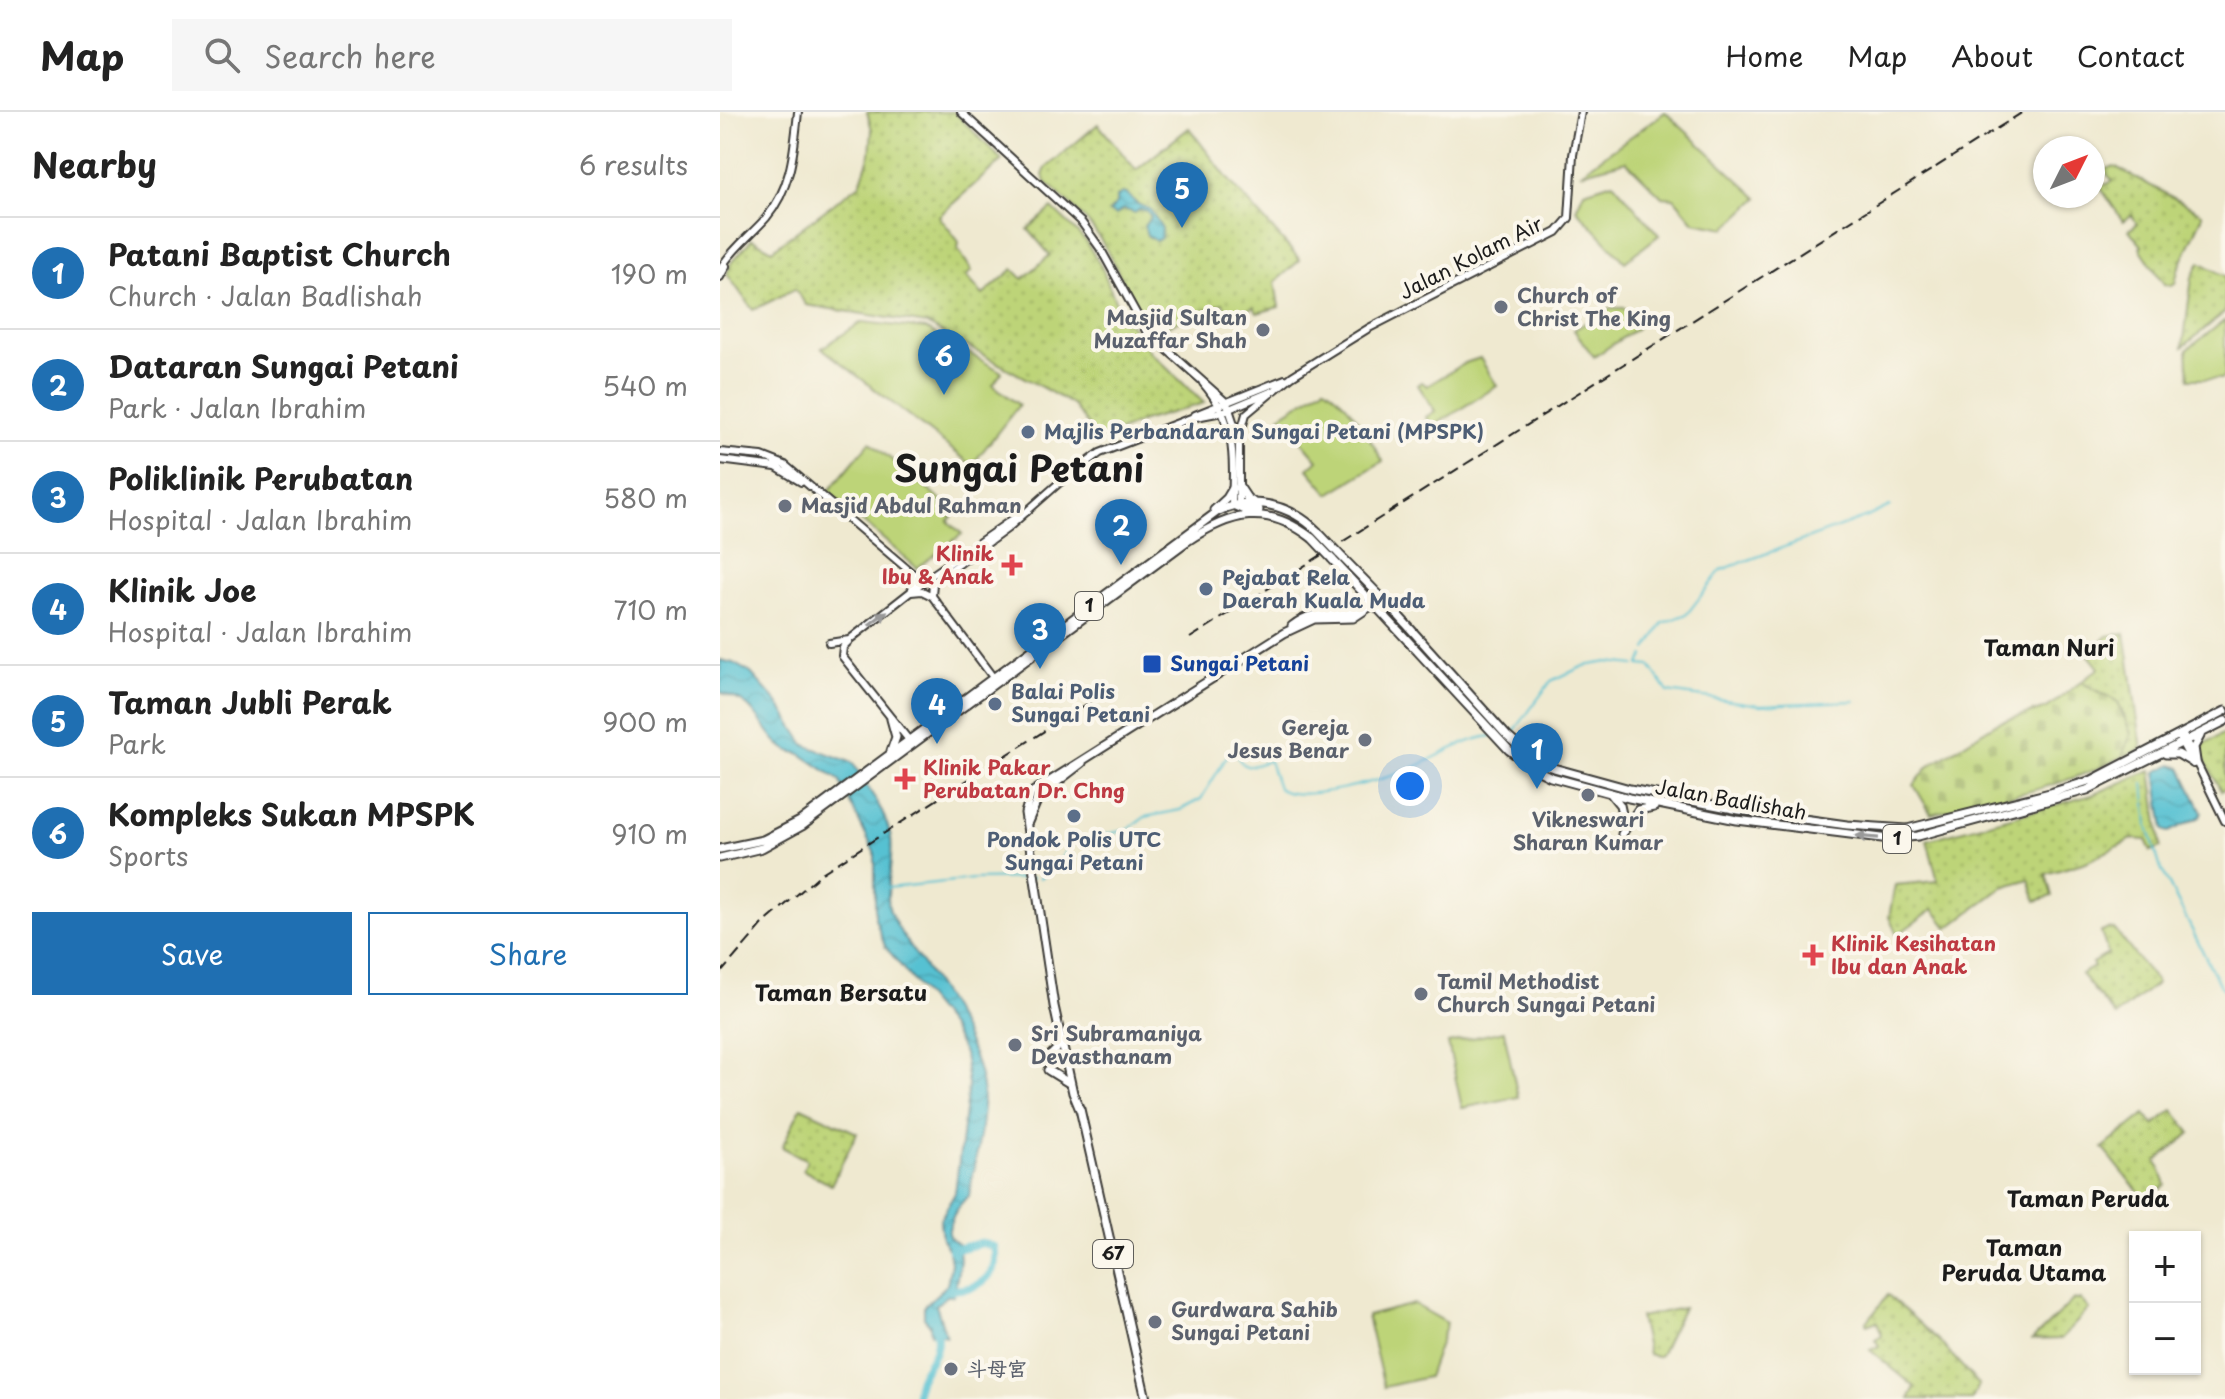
<!DOCTYPE html>
<meta charset="utf-8">
<style>
:root{--surface:#fff;--page:#f6f6f6;--text:#222;--muted:#767676;--line:#e0e0e0;--accent:#1f6fb2}
body{margin:0;font-family:"Playpen Sans","LXGW WenKai TC",sans-serif;background:var(--page);color:var(--text)}
.controls{position:absolute;right:24px;bottom:24px;display:grid;overflow:hidden;border-radius:0px;box-shadow:0 2px 6px #0004}
.controls button{width:72px;height:72px;display:grid;place-items:center;padding:0;border:0;border-bottom:2px solid var(--line);background:var(--surface);color:var(--text);font:40px sans-serif}
.compass{position:absolute;left:1313px;top:24px;width:72px;height:72px;border-radius:50%;background:var(--surface);box-shadow:0 2px 6px #0004;rotate:48deg}
.you{position:absolute;left:690px;top:674px;width:28px;height:28px;margin:-20px;border:6px solid #fff;border-radius:50%;background:#1a73e8;box-shadow:0 0 0 12px #1a73e833}
.badge{display:grid;place-items:center;width:52px;height:52px;border-radius:50%;background:var(--accent);color:#fff;font-size:26px;font-weight:700}
.pin{position:absolute;translate:-50% -66px;filter:drop-shadow(0 2px 4px #0008)}
.pin::after{content:'';position:absolute;top:42px;width:28px;height:24px;background:inherit;clip-path:polygon(0 0,100% 0,50% 100%)}
.list{margin:0;padding:0;list-style:none}
h2{display:flex;justify-content:space-between;align-items:center;height:104px;margin:0;padding:0 32px;font-size:34px}
h2 small{font-size:26px;font-weight:400;color:var(--muted)}
.list li{display:grid;grid-template-columns:52px 1fr auto;gap:24px;align-items:center;box-sizing:border-box;height:112px;padding:0 32px;border-top:2px solid var(--line)}
.list b{display:block;font-size:30px;white-space:nowrap}
.list p{margin:0;font-size:26px;white-space:nowrap;color:var(--muted)}
.list em{font-size:26px;font-style:normal;color:var(--muted)}
.actions{display:flex;gap:16px;padding:24px 32px}
.actions a{flex:1;padding:18px 0;border:2px solid var(--accent);border-radius:0px;text-align:center;font-size:28px;color:var(--accent)}
.actions .main{background:var(--accent);color:#fff}
.icon{flex:none;width:44px;height:44px;fill:none;stroke:currentColor;stroke-width:2;stroke-linecap:round;stroke-linejoin:round}
.map{position:relative;flex:none;width:1505px;height:1287px;overflow:hidden}
header{display:flex;align-items:center;gap:48px;box-sizing:border-box;height:112px;padding:0 40px;background:var(--surface);border-bottom:2px solid var(--line)}
header strong{font-size:38px}
nav{display:flex;gap:44px;margin-inline-start:auto;font-size:28px}
.search{width:560px;height:72px;background:var(--page);display:flex;align-items:center;gap:20px;box-sizing:border-box;padding:0 28px;border-radius:0px;color:var(--muted);font-size:30px}
main{display:flex}
aside{flex:1;background:var(--surface)}
.map>svg:first-child{display:block}
</style>
<header>
<strong>Map</strong>
<div class="search"><svg class="icon" aria-label="search" viewBox="0 0 24 24"><circle cx="10" cy="10" r="6"/><path d="M15 15l6 6"/></svg>Search here</div>
<nav><a>Home</a><a>Map</a><a>About</a><a>Contact</a></nav>
</header>
<main>
<aside>
<h2>Nearby<small>6 results</small></h2>
<ul class="list">
<li><span class="badge">1</span><div><b>Patani Baptist Church</b><p>Church · Jalan Badlishah</p></div><em>190 m</em></li>
<li><span class="badge">2</span><div><b>Dataran Sungai Petani</b><p>Park · Jalan Ibrahim</p></div><em>540 m</em></li>
<li><span class="badge">3</span><div><b>Poliklinik Perubatan</b><p>Hospital · Jalan Ibrahim</p></div><em>580 m</em></li>
<li><span class="badge">4</span><div><b>Klinik Joe</b><p>Hospital · Jalan Ibrahim</p></div><em>710 m</em></li>
<li><span class="badge">5</span><div><b>Taman Jubli Perak</b><p>Park</p></div><em>900 m</em></li>
<li><span class="badge">6</span><div><b>Kompleks Sukan MPSPK</b><p>Sports</p></div><em>910 m</em></li>
</ul>
<div class="actions"><a class="main">Save</a><a>Share</a></div>
</aside>
<div class="map">
<svg width="1505" height="1287" viewBox="0 0 1505 1287">
<defs>
<pattern id="grass-dots" width="8" height="8" patternUnits="userSpaceOnUse" patternTransform="scale(2)"><rect width="8" height="8" fill="#bdd478"/><path d="M2 2h.1M6 6h.1" fill="none" stroke="#a2b567" stroke-width="1.8" stroke-linecap="round"/></pattern>
<pattern id="cemetery-stones" width="16" height="16" patternUnits="userSpaceOnUse" patternTransform="scale(2)"><rect width="16" height="16" fill="#bdd478"/><path d="M2 7V4a2 2 0 0 1 4 0v3zM10 15v-3a2 2 0 0 1 4 0v3z" fill="#a2b567"/></pattern>
<pattern id="water-waves" width="16" height="10" patternUnits="userSpaceOnUse" patternTransform="scale(2)"><rect width="16" height="10" fill="#57c1d2"/><path d="M0 5q4-4 8 0t8 0" fill="none" stroke="#4ba5b4"/></pattern>
</defs>
<rect width="100%" height="100%" fill="#fbf7ec"/>
<filter id="ink" filterUnits="userSpaceOnUse"><feTurbulence type="fractalNoise" baseFrequency=".0125" numOctaves="2"/><feDisplacementMap in="SourceGraphic" scale="16" xChannelSelector="R" yChannelSelector="G"/><feConvolveMatrix kernelMatrix="1 2 1 2 8 2 1 2 1" color-interpolation-filters="sRGB"/></filter>
<filter id="wash" filterUnits="userSpaceOnUse"><feTurbulence type="fractalNoise" baseFrequency=".006" numOctaves="4" result="noise"/><feDisplacementMap in="SourceGraphic" scale="32" xChannelSelector="R" yChannelSelector="G"/><feGaussianBlur stdDeviation="1.8" result="paint"/><feColorMatrix in="noise" values="0 0 0 0 0 0 0 0 0 0 0 0 0 0 0 0 0 1.4 0 .05"/><feComposite in="paint" operator="in"/></filter>
<g filter="url(#wash)">
<rect width="100%" height="100%" fill="#efe9d0"/>
<!-- grass -->
<path fill="url(#grass-dots)" stroke="#6c784a" stroke-width="2" d="M147 0H234L282 48 219 104 239 130 238 137 252 159 246 164 263 183 293 157 303 167 330 143 308 117 332 96 365 128 382 156 398 196 431 241 484 291 423 309 379 328 352 292 207 212 86 193 75 177 33 198 7 162 11 151 32 127 52 138 140 72 150 42 152 18Z
M378 12 416 58 469 16 508 67 580 148 555 170 559 195 537 201 534 195 520 201 518 197 508 201 503 191 432 220C407 187 396 145 370 113 357 97 340 84 325 69L323 63 326 56Z
M1394 54 1482 101V106L1458 158 1455 172 1452 174 1444 172 1420 136 1422 134 1409 118 1417 112 1412 103 1403 109 1380 75 1393 69 1383 58Z
M1480 150 1505 164V200L1463 235 1472 165Z
M1405 521 1422 637 1402 645 1411 622 1398 590 1361 570 1379 556 1368 542 1387 524Z
M1505 621V677L1501 679 1478 635Z
M1431 658 1441 735 1431 739 1426 728 1412 727 1366 750 1326 762 1332 784 1316 789 1309 767 1283 775 1228 816 1213 797 1177 823 1169 805 1175 773 1218 769 1207 728 1372 683Z
M1389 817 1395 818 1437 871 1395 904 1361 862 1374 855 1372 851 1388 842 1381 820Z
M81 995 137 1021 111 1073 83 1058 87 1048 62 1035Z
M1453 998 1471 1021 1437 1049 1446 1073 1428 1088 1424 1087 1383 1036 1425 1002 1434 1013Z
M1168 1183 1218 1228 1259 1273 1252 1287H1189L1195 1275 1150 1238 1159 1234 1155 1227 1162 1223 1157 1209 1147 1213 1146 1211Z
M1353 1188H1361L1369 1197 1341 1227 1312 1228Z
M963 1196 940 1243 936 1245 928 1242 920 1205Z"/>
<!-- cemetery -->
<path fill="url(#cemetery-stones)" stroke="#6c784a" stroke-width="2" d="M1361 570 1398 590 1411 622 1402 645C1344 675 1275 688 1211 702L1194 673 1209 654 1277 611 1327 596Z"/>
<!-- pitch -->
<path fill="#bdd478" stroke="#6c784a" stroke-width="2" d="M945 0 1038 86 1006 116 974 110 954 86 942 85 906 49 860 61Z
M893 70 939 123 905 150 856 97 864 79Z
M890 196H904L917 216 874 245 854 218Z
M1505 208V263L1501 267H1469L1467 238Z
M142 210 206 217 282 260 273 273 299 293 252 353 102 236Z
M760 246 777 274 712 315 706 305 715 299 698 273 702 270 707 274 745 251Z
M605 275C632 292 646 322 663 349L609 382 588 357 598 348 560 304Z
M150 330 222 389 220 392 232 405 228 409 242 422 197 456 108 380Z
M784 919 798 985 742 996 728 931Z
M694 1192 727 1211 708 1265 664 1275 647 1204Z"/>
<!-- water -->
<path fill="url(#water-waves)" stroke="#3a6e77" stroke-width="2" d="M402 81 407 82 417 92 430 97 442 116 441 126 436 129 427 123 424 114 431 105 427 99 420 97 415 101 403 97 396 103 389 100 397 91V85Z
M0 548 13 551 31 561 58 591 85 633 133 651C146 673 167 701 171 727 174 746 164 785 170 799 180 824 197 843 212 866 232 896 254 933 261 969 268 1002 254 1050 249 1084 238 1092 227 1111 229 1125L238 1132 240 1148 234 1183 227 1184 216 1193 226 1224 211 1221 210 1213 204 1206V1194L227 1173 231 1151 229 1138 222 1127 220 1108 235 1081 248 974 244 942 232 918 165 834 155 806V742L119 668 79 641C52 640 43 603 24 591 17 586 8 584 0 580Z
M1452 652 1461 656 1482 700 1480 705 1449 720 1444 718 1436 660Z"/>
<g fill="none" stroke-linecap="round" stroke-linejoin="round">
<!-- stream -->
<path stroke="#57c1d2" stroke-width="2" d="M927 537 943 511 967 502 1001 458 1147 405 1170 394
M920 552 924 544
M919 553 930 554 948 580 1040 593 1135 589
M790 622 793 621 831 569 864 554 888 550 915 553
M1424 671 1428 714 1440 754 1499 872 1505 878
M319 766 330 762 350 733 363 727 407 718 425 705 460 698 481 687 509 641 516 643C528 662 531 652 549 649L558 676C579 693 665 667 691 657 716 646 744 627 772 624
M167 776 254 767 312 766"/>
<!-- river -->
<path stroke="#57c1d2" stroke-width="8" d="M229 1177C256 1180 281 1165 274 1135L262 1131 232 1138
M197 1287C194 1254 225 1249 215 1214"/>
</g>
</g>
<g filter="url(#ink)">
<g fill="none" stroke-linecap="round" stroke-linejoin="round">
<defs>
<path id="secondary" d="M241 0 362 111 380 136 426 219 507 291 519 327V391
M0 157C12 137 31 123 46 106 72 75 74 38 78 0
M0 165 6 154
M483 271C516 309 514 345 512 392
M475 303 565 267
M519 327 526 302 550 282
M0 340 42 344 65 353 192 461 200 464 212 463
M0 348 56 355 81 370
M192 461 194 471 191 480 202 479 212 484 275 568
M212 484 213 471 288 416 339 371 380 341 471 306 502 300 555 278 572 264 649 216 837 120 849 106 853 43 861 0
M129 529 123 535 122 544 188 627
M109 531 129 528 212 463 300 402
M1458 624 1473 652
M1464 625 1505 709"/>
<path id="primary" d="M519 374 527 386 533 390
M513 393 524 398H539
M494 398 507 386 513 376
M618 441 668 492 788 625 810 644 830 655 910 677 1019 698 1127 713 1187 717 1330 681 1372 668 1505 599
M612 447 789 638 813 656 831 665 909 686 1017 708 1170 727 1198 724 1367 678 1505 609
M572 514C604 489 621 514 651 488
M171 639 176 625 171 607
M1446 642H1458L1473 651
M1476 649 1474 635 1480 624
M891 682 900 693 904 711
M308 710 319 684 362 651
M902 722 918 698 934 695
M0 737 43 728 80 709 497 400C531 382 571 393 597 419
M0 746 42 736 82 714 466 430C511 400 546 391 592 426
M325 949 336 938 340 926
M328 958 349 971
M360 997 426 1287
M360 998 353 981 334 894 305 701 311 681 564 521 594 507 633 506 654 492"/>
</defs>
<!-- secondary casing -->
<use href="#secondary" stroke="#3c3b37" stroke-width="10"/>
<!-- primary casing -->
<use href="#primary" stroke="#3c3b37" stroke-width="11"/>
<!-- secondary -->
<use href="#secondary" stroke="#fff" stroke-width="6"/>
<!-- primary -->
<use href="#primary" stroke="#fff" stroke-width="7"/>
<!-- rail -->
<path stroke="#1c1c1c" stroke-width="2" stroke-dasharray="12 6" stroke-linecap="butt" d="M470 526 1303 0
M0 862 43 812 102 761 387 579"/>
<defs>
<path id="primary-bridge" d="M597 419 618 441
M592 426 612 447"/>
</defs>
<!-- primary-bridge casing -->
<use href="#primary-bridge" stroke="#3c3b37" stroke-width="11" stroke-linecap="butt"/>
<!-- primary-bridge -->
<use href="#primary-bridge" stroke="#fff" stroke-width="7"/>
</g>
<!-- one-way arrows -->
<defs><path id="oneway-solid" d="M-6-.8H1V-3.2L6.5 0L1 3.2V.8H-6Z" transform="scale(2)"/></defs>
<g fill="#999">
<use href="#oneway-solid" transform="translate(158 506) rotate(-37)"/>
<use href="#oneway-solid" transform="translate(1147 725) rotate(-175)"/>
</g>
</g>
<!-- markers -->
<g fill="#6b7280" stroke="#fbf7ec" stroke-width="3">
<circle cx="781" cy="195" r="8"/>
<circle cx="543" cy="218" r="8"/>
<circle cx="65" cy="394" r="8"/>
<circle cx="645" cy="628" r="8"/>
<circle cx="868" cy="683" r="8"/>
<circle cx="701" cy="882" r="8"/>
<circle cx="295" cy="933" r="8"/>
<circle cx="435" cy="1210" r="8"/>
<circle cx="231" cy="1257" r="8"/>
</g>
<g fill="#5c6f8a" stroke="#fbf7ec" stroke-width="3">
<circle cx="308" cy="320" r="8"/>
<circle cx="486" cy="477" r="8"/>
<circle cx="275" cy="592" r="8"/>
<circle cx="354" cy="704" r="8"/>
</g>
<g fill="#e0444e" stroke="#fbf7ec" stroke-width="3">
<path d="M288 441h8v8h8v8h-8v8h-8v-8h-8v-8h8z"/>
<path d="M181 655h8v8h8v8h-8v8h-8v-8h-8v-8h8z"/>
<path d="M1089 831h8v8h8v8h-8v8h-8v-8h-8v-8h8z"/>
</g>
<rect fill="#1a4fb4" stroke="#fbf7ec" stroke-width="3" x="422" y="542" width="20" height="20" rx="4"/>
<g text-anchor="middle" stroke-width="8" stroke-linejoin="round" paint-order="stroke">
<!-- shield labels -->
<g fill="#fbf7ec" stroke="#5f5e5a" stroke-width="2">
<rect x="355" y="480" width="28" height="28" rx="6"/>
<rect x="1163" y="713" width="28" height="28" rx="6"/>
<rect x="373" y="1128" width="40" height="28" rx="6"/>
</g>
<g font-size="18" font-weight="bold" fill="#1c1c1c">
<text x="369" y="500">1</text>
<text x="1177" y="733">1</text>
<text x="393" y="1148">67</text>
</g>
<!-- street labels -->
<g font-size="20" fill="#1c1c1c" stroke="#fbf7ec">
<text transform="translate(751 146) rotate(-27)" y="7">Jalan Kolam Air</text>
<text transform="translate(1011 688) rotate(10)" y="7">Jalan Badlishah</text>
</g>
<!-- worship labels -->
<g font-size="20" font-weight="bold" fill="#5b616d" stroke="#fbf7ec" text-anchor="start">
<text x="797" y="191">Church of<tspan x="797" dy="23">Christ The King</tspan></text>
<text x="527" y="213" text-anchor="end">Masjid Sultan<tspan x="527" dy="23">Muzaffar Shah</tspan></text>
<text x="81" y="401">Masjid Abdul Rahman</text>
<text x="629" y="623" text-anchor="end">Gereja<tspan x="629" dy="23">Jesus Benar</tspan></text>
<text x="868" y="715" text-anchor="middle">Vikneswari<tspan x="868" dy="23">Sharan Kumar</tspan></text>
<text x="717" y="877">Tamil Methodist<tspan x="717" dy="23">Church Sungai Petani</tspan></text>
<text x="311" y="929">Sri Subramaniya<tspan x="311" dy="23">Devasthanam</tspan></text>
<text x="451" y="1205">Gurdwara Sahib<tspan x="451" dy="23">Sungai Petani</tspan></text>
<text x="247" y="1264">斗母宫</text>
</g>
<!-- service labels -->
<g font-size="20" font-weight="bold" fill="#4e5e75" stroke="#fbf7ec" text-anchor="start">
<text x="324" y="327">Majlis Perbandaran Sungai Petani (MPSPK)</text>
<text x="502" y="473">Pejabat Rela<tspan x="502" dy="23">Daerah Kuala Muda</tspan></text>
<text x="291" y="587">Balai Polis<tspan x="291" dy="23">Sungai Petani</tspan></text>
<text x="354" y="735" text-anchor="middle">Pondok Polis UTC<tspan x="354" dy="23">Sungai Petani</tspan></text>
</g>
<!-- health labels -->
<g font-size="20" font-weight="bold" fill="#be3a42" stroke="#fbf7ec" text-anchor="start">
<text x="274" y="449" text-anchor="end">Klinik<tspan x="274" dy="23">Ibu &amp; Anak</tspan></text>
<text x="203" y="663">Klinik Pakar<tspan x="203" dy="23">Perubatan Dr. Chng</tspan></text>
<text x="1111" y="839">Klinik Kesihatan<tspan x="1111" dy="23">Ibu dan Anak</tspan></text>
</g>
<!-- transit labels -->
<g font-size="20" font-weight="bold" fill="#164399" stroke="#fbf7ec" text-anchor="start">
<text x="450" y="559">Sungai Petani</text>
</g>
<!-- neighbourhood labels -->
<g font-size="22" font-weight="bold" fill="#1c1c1c" stroke="#fbf7ec">
<text x="1329" y="544">Taman Nuri</text>
<text x="121" y="889">Taman Bersatu</text>
<text x="1368" y="1095">Taman Peruda</text>
<text x="1304" y="1144">Taman<tspan x="1304" dy="25">Peruda Utama</tspan></text>
</g>
<!-- town labels -->
<g font-size="36" font-weight="bold" fill="#1c1c1c" stroke="#fbf7ec">
<text x="299" y="370">Sungai Petani</text>
</g>
</g>
</svg>
<div class="controls">
<button>+</button>
<button>−</button>
</div>
<svg class="compass" viewBox="-18 -18 36 36"><path d="M0-13l5 13h-10z" fill="#e53935"/><path d="M0 13l5-13h-10z" fill="#767676"/></svg>
<div class="you"></div>
<div class="pin badge" style="left:817px;top:677px">1</div>
<div class="pin badge" style="left:401px;top:453px">2</div>
<div class="pin badge" style="left:320px;top:557px">3</div>
<div class="pin badge" style="left:217px;top:632px">4</div>
<div class="pin badge" style="left:462px;top:116px">5</div>
<div class="pin badge" style="left:224px;top:283px">6</div>
</div>
</main>
